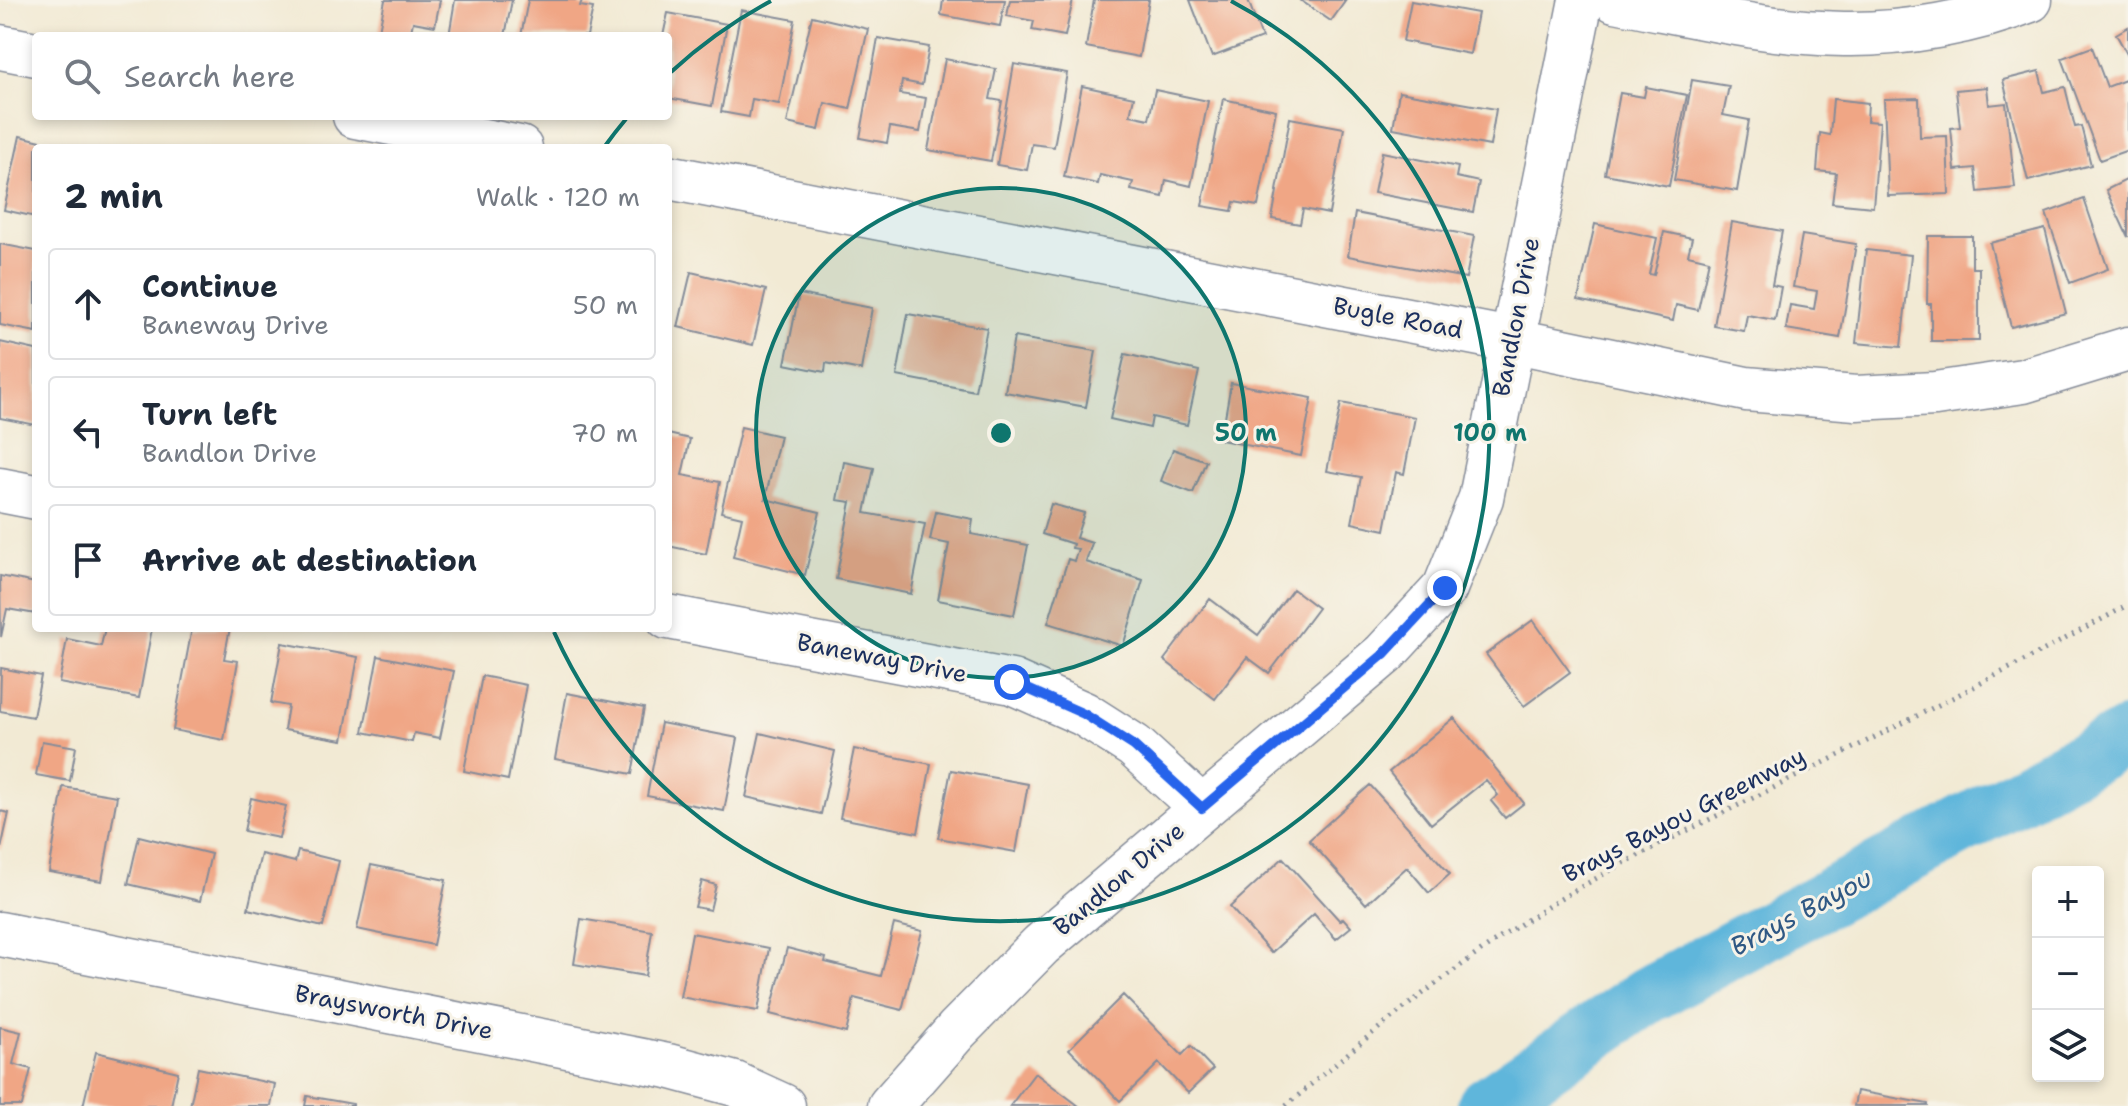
<!DOCTYPE html>
<meta charset="utf-8">
<style>
:root{--surface:#fff;--page:#f2f2f3;--text:#1f2937;--muted:#747a83;--line:#e0e1e3}
body{margin:0;font-family:"Shantell Sans",sans-serif;background:var(--page);color:var(--text)}
.controls{position:absolute;right:24px;bottom:24px;display:grid;overflow:hidden;border-radius:8px;box-shadow:0 4px 12px #0003}
.controls button{width:72px;height:72px;display:grid;place-items:center;padding:0;border:0;border-bottom:2px solid var(--line);background:var(--surface);color:var(--text);font:40px sans-serif}
.stop{position:absolute;width:24px;height:24px;margin:-18px;border:6px solid #2563eb;border-radius:50%;background:#fff}
.stop.end{background:#2563eb;border-color:#fff;box-shadow:0 2px 8px #0008}
.list{margin:0;padding:0;list-style:none}
h2{display:flex;justify-content:space-between;align-items:center;height:104px;margin:0;padding:0 32px;font-size:34px}
h2 small{font-size:26px;font-weight:400;color:var(--muted)}
.list li{display:grid;grid-template-columns:52px 1fr auto;gap:24px;align-items:center;box-sizing:border-box;height:112px;margin:0 16px 16px;padding:0 16px;border:2px solid var(--line);border-radius:8px}
.list b{display:block;font-size:30px;white-space:nowrap}
.list p{margin:0;font-size:26px;white-space:nowrap;color:var(--muted)}
.list em{font-size:26px;font-style:normal;color:var(--muted)}
.icon{flex:none;width:44px;height:44px;fill:none;stroke:currentColor;stroke-width:2;stroke-linecap:round;stroke-linejoin:round}
.map{position:relative;flex:none;width:2128px;height:1106px;overflow:hidden}
.search{position:absolute;background:var(--surface);box-shadow:0 4px 12px #0003;left:32px;top:32px;width:640px;height:88px;display:flex;align-items:center;gap:20px;box-sizing:border-box;padding:0 28px;border-radius:8px;color:var(--muted);font-size:30px}
.panel{position:absolute;background:var(--surface);box-shadow:0 4px 12px #0003;left:32px;top:144px;width:640px;height:488px;border-radius:8px}
.map>svg:first-child{display:block}
</style>
<div class="map">
<svg width="2128" height="1106" viewBox="0 0 2128 1106">
<rect width="100%" height="100%" fill="#f7f3e8"/>
<filter id="ink" filterUnits="userSpaceOnUse"><feTurbulence type="fractalNoise" baseFrequency=".0125" numOctaves="2"/><feDisplacementMap in="SourceGraphic" scale="16" xChannelSelector="R" yChannelSelector="G"/><feConvolveMatrix kernelMatrix="1 2 1 2 8 2 1 2 1" color-interpolation-filters="sRGB"/></filter>
<filter id="wash" filterUnits="userSpaceOnUse"><feTurbulence type="fractalNoise" baseFrequency=".006" numOctaves="4" result="noise"/><feDisplacementMap in="SourceGraphic" scale="32" xChannelSelector="R" yChannelSelector="G"/><feGaussianBlur stdDeviation="1.8" result="paint"/><feColorMatrix in="noise" values="0 0 0 0 0 0 0 0 0 0 0 0 0 0 0 0 0 1.4 0 .05"/><feComposite in="paint" operator="in"/></filter>
<g filter="url(#wash)">
<rect width="100%" height="100%" fill="#f2ead4"/>
<g fill="none" stroke-linecap="round" stroke-linejoin="round">
<!-- river -->
<path stroke="#5eb6db" stroke-width="58" d="M1486 1106 1648 995 2128 736"/>
</g>
<g id="blocks">
<!-- building -->
<path fill="#f0a685" d="M385 0H440L435 26 413 22 410 36H378Z
M455 0H512L505 36H449Z
M528 0H582L580 6 593 8 587 36H521Z
M943 0H1005L1000 26 941 15Z
M1010 0H1073L1065 36 1032 30 1034 21 1007 16Z
M1094 0H1149L1139 57 1086 47Z
M1190 0H1248L1262 38 1212 57Z
M1300 0H1346L1331 21Z
M1411 1 1478 13 1470 54 1403 41Z
M741 10 795 20 779 104 752 99 749 117 721 112Z
M668 13 727 24 712 106 668 98V36H663Z
M812 16 868 29 850 109 825 103 819 130 787 123Z
M2128 27V56L2116 34Z
M878 38 929 47 922 85 902 81 900 94 926 98 920 132 890 127 887 143 860 138Z
M2092 47 2107 87 2128 79V150L2100 160 2062 58Z
M945 59 996 69 990 99 1002 101 991 161 928 150Z
M1014 64 1067 73 1054 147 1032 144 1027 170 997 165Z
M2039 71 2044 92 2065 87 2075 127 2081 126 2091 165 2028 181 2003 80Z
M1692 80 1729 86 1723 115 1749 120 1737 191 1674 180Z
M1082 86 1134 97 1130 115 1149 119 1155 90 1208 101 1191 186 1166 180 1163 197 1131 190 1133 182 1100 175 1098 184 1064 177Z
M1646 87 1687 95 1669 186 1605 174 1620 93 1644 97Z
M1987 87 1989 105 2006 103 2015 188 1978 192 1975 168 1955 170 1951 128 1960 127 1956 90Z
M1399 92 1496 109 1490 146 1393 128Z
M1919 98 1920 137 1947 136 1949 194 1888 196 1884 99Z
M1223 99 1276 110 1258 206 1234 202 1232 211 1202 206Z
M1833 99 1868 103 1867 121 1880 122 1873 207 1832 203 1836 173 1817 171 1820 133 1830 135Z
M1290 118 1344 128 1329 214 1303 209 1300 224 1272 219Z
M20 136 66 147 36 148V217L4 210Z
M1382 152 1458 167 1456 177 1479 182 1473 212 1374 193Z
M2128 179V237L2106 190Z
M2084 199 2108 269 2070 283 2046 213Z
M1355 213 1474 236 1466 278 1348 256Z
M1732 222 1782 231 1772 285 1781 287 1775 320 1747 315 1744 331 1714 326Z
M1595 224 1657 238 1649 274 1654 275 1664 232 1692 238 1688 255 1709 260 1698 310 1676 305 1673 321 1578 300Z
M2045 229 2066 313 2011 327 1990 243Z
M1802 235 1856 244 1840 338 1786 329 1790 305 1814 309 1817 291 1793 287Z
M1928 236H1972V268H1979V341H1931V304H1927Z
M0 244 36 251V332L0 325Z
M1866 250 1911 255 1901 347 1856 343Z
M691 272 766 290 753 345 678 327Z
M799 294 872 308 861 370 826 363 825 372 785 364Z
M908 314 987 328 975 391 897 376Z
M1014 337 1096 351 1086 407 1005 392Z
M0 342 36 350V425L0 418Z
M1125 354 1199 371 1187 425 1152 417 1150 428 1110 419Z
M1231 383 1312 398 1301 456 1221 440Z
M1341 403 1415 417 1404 474 1396 472 1385 530 1352 523 1361 477 1327 471Z
M741 427 780 436 765 499 820 512 805 575 733 557 742 517 721 512Z
M668 434 690 439 682 475 720 482 706 554 668 546Z
M1173 449 1206 461 1193 493 1161 481Z
M844 462 874 468 865 513 925 524 911 594 836 579 851 502 837 500Z
M1051 504 1084 513 1076 538 1092 543 1086 562 1143 580 1123 646 1048 623 1068 559 1074 561 1078 549 1072 548 1073 544 1042 534Z
M936 512 973 519 971 534 1028 545 1014 615 938 600 949 544 930 540Z
M0 576 36 583V614L7 609 1 637Z
M1293 589 1318 608 1269 673 1247 657 1215 699 1164 660 1210 599 1258 635Z
M1533 620 1570 672 1524 706 1486 654Z
M105 628H152L139 698 59 683 67 639 101 646Z
M192 628H230L224 659 238 661 224 740 173 730Z
M282 643 358 657 343 740 284 730 288 706 271 703Z
M378 656 454 671 440 738 414 733 412 742 363 732Z
M1 668 41 676 33 717 0 711Z
M482 676 526 685 508 780 464 771Z
M567 693 644 708 632 774 555 759Z
M1454 718 1524 803 1505 818 1491 801 1498 795 1486 780 1431 824 1389 772Z
M661 723 738 738 724 811 647 796Z
M760 733 835 751 821 814 746 797Z
M42 741 76 747 70 781 36 775Z
M854 749 931 764 918 833 840 818Z
M951 770 1028 784 1016 852 938 838Z
M1370 785 1450 874 1429 893 1407 867 1366 904 1309 840Z
M63 787 117 796 102 881 49 872Z
M251 798 286 806 279 838 244 831Z
M0 811 9 813 1 849 0 848Z
M139 836 211 854 200 901 128 884Z
M298 851 339 861 323 927 248 909 261 854 295 862Z
M1283 858 1340 921 1343 918 1351 927 1336 939 1314 914 1271 953 1230 907Z
M371 865 446 880 433 945 357 929Z
M702 881 716 885 710 910 695 907Z
M581 919 652 931 645 976 574 964Z
M894 924 922 931 902 1010 854 998 846 1033 770 1014 787 948 826 958 825 962 881 976Z
M692 933 769 948 758 1011 680 997Z
M1123 995 1182 1055 1191 1046 1213 1069 1188 1093 1159 1063 1120 1101 1069 1049Z
M0 1027 21 1032 13 1064 31 1069 22 1106H0Z
M96 1052 178 1072 171 1106H83Z
M198 1068 275 1084 271 1106H190Z
M1035 1073 1079 1106H1010Z
M1857 1091 1928 1104V1106H1854Z
M307 1096 353 1104V1106H305Z"/>
</g>
</g>
<g filter="url(#ink)">
<use href="#blocks" fill-opacity="0" stroke="#868c99" stroke-width="2"/>
<g fill="none" stroke-linecap="round" stroke-linejoin="round">
<defs>
<path id="minor" d="M1615 0C1691 14 1767 33 1844 34 1903 35 1976 22 2030 0
M0 47 36 54
M355 116 520 148
M668 177 1511 340 1746 389 1856 398 1935 394 2023 381 2128 349
M0 490 36 497
M668 617 1012 682 1084 714 1134 746 1202 808
M0 934 668 1066 735 1084 783 1106
M890 1106 957 1030 1041 945 1384 654 1445 588 1481 498 1581 0"/>
</defs>
<!-- minor casing -->
<use href="#minor" stroke="#868c99" stroke-width="47"/>
<!-- path -->
<path stroke="#868c99" stroke-width="5" stroke-dasharray="2 6" stroke-linecap="butt" d="M1286 1106C1370 1033 1457 963 1552 904 1631 856 1716 817 1799 775 1910 720 2020 664 2128 605"/>
<!-- minor -->
<use href="#minor" stroke="#fff" stroke-width="44"/>
</g>
</g>
<g fill="none" stroke-linecap="round" stroke-linejoin="round" filter="url(#ink)">
<!-- route -->
<path stroke="#2563eb" stroke-width="10" d="M1012 682 1084 714 1134 746 1202 808 1384 654 1445 588"/>
</g>
<!-- distance rings -->
<circle cx="1001" cy="433" r="245" fill="#0f766e" fill-opacity=".12"/>
<g fill="none" stroke="#0f766e" stroke-width="4">
<circle cx="1001" cy="433" r="245"/>
<path d="M605 146A489 489 0 0 1 626 119M671 72A489 489 0 0 1 771 1M1231 1A489 489 0 1 1 554 632"/>
</g>
<g text-anchor="middle" stroke-width="6" stroke-linejoin="round" paint-order="stroke">
<!-- street labels -->
<g font-size="24" fill="#1b2f5e" stroke="#f7f3e8">
<text transform="translate(1516 317) rotate(-79)" y="8">Bandlon Drive</text>
<text transform="translate(1398 318) rotate(11)" y="8">Bugle Road</text>
<text transform="translate(882 658) rotate(11)" y="8">Baneway Drive</text>
<text transform="translate(1684 815) rotate(-27)" y="8">Brays Bayou Greenway</text>
<text transform="translate(1119 879) rotate(-40)" y="8">Bandlon Drive</text>
<text transform="translate(394 1012) rotate(11)" y="8">Braysworth Drive</text>
</g>
<!-- water labels -->
<g font-size="26" font-style="italic" fill="#2f5884" stroke="#f7f3e8">
<text transform="translate(1801 912) rotate(-28)" y="9">Brays Bayou</text>
</g>
</g>
<circle cx="1001" cy="433" r="12" fill="#0f766e" stroke="#f7f3e8" stroke-width="4"/>
<g font-size="24" text-anchor="middle" font-weight="bold" fill="#0f766e" stroke="#f7f3e8" stroke-width="6" stroke-linejoin="round" paint-order="stroke">
<text x="1246" y="441">50 m</text>
<text x="1490" y="441">100 m</text>
</g>
</svg>
<div class="controls">
<button>+</button>
<button>−</button>
<button><svg class="icon" aria-label="layers" viewBox="0 0 24 24"><path d="M12 4l9 5-9 5-9-5zM3 14l9 5 9-5"/></svg></button>
</div>
<div class="stop" style="left:1012px;top:682px"></div>
<div class="stop end" style="left:1445px;top:588px"></div>
<div class="search"><svg class="icon" aria-label="search" viewBox="0 0 24 24"><circle cx="10" cy="10" r="6"/><path d="M15 15l6 6"/></svg>Search here</div>
<section class="panel">
<h2>2 min<small>Walk · 120 m</small></h2>
<ul class="list">
<li><svg class="icon" aria-label="ahead" viewBox="0 0 24 24"><path d="M12 20V5M6 11l6-6 6 6"/></svg><div><b>Continue</b><p>Baneway Drive</p></div><em>50 m</em></li>
<li><svg class="icon" aria-label="left" viewBox="0 0 24 24"><path d="M17 20v-9H6M10 6l-5 5 5 5"/></svg><div><b>Turn left</b><p>Bandlon Drive</p></div><em>70 m</em></li>
<li><svg class="icon" aria-label="arrive" viewBox="0 0 24 24"><path d="M6 21V4h12l-3 4 3 4H6"/></svg><div><b>Arrive at destination</b></div></li>
</ul>
</section>
</div>
